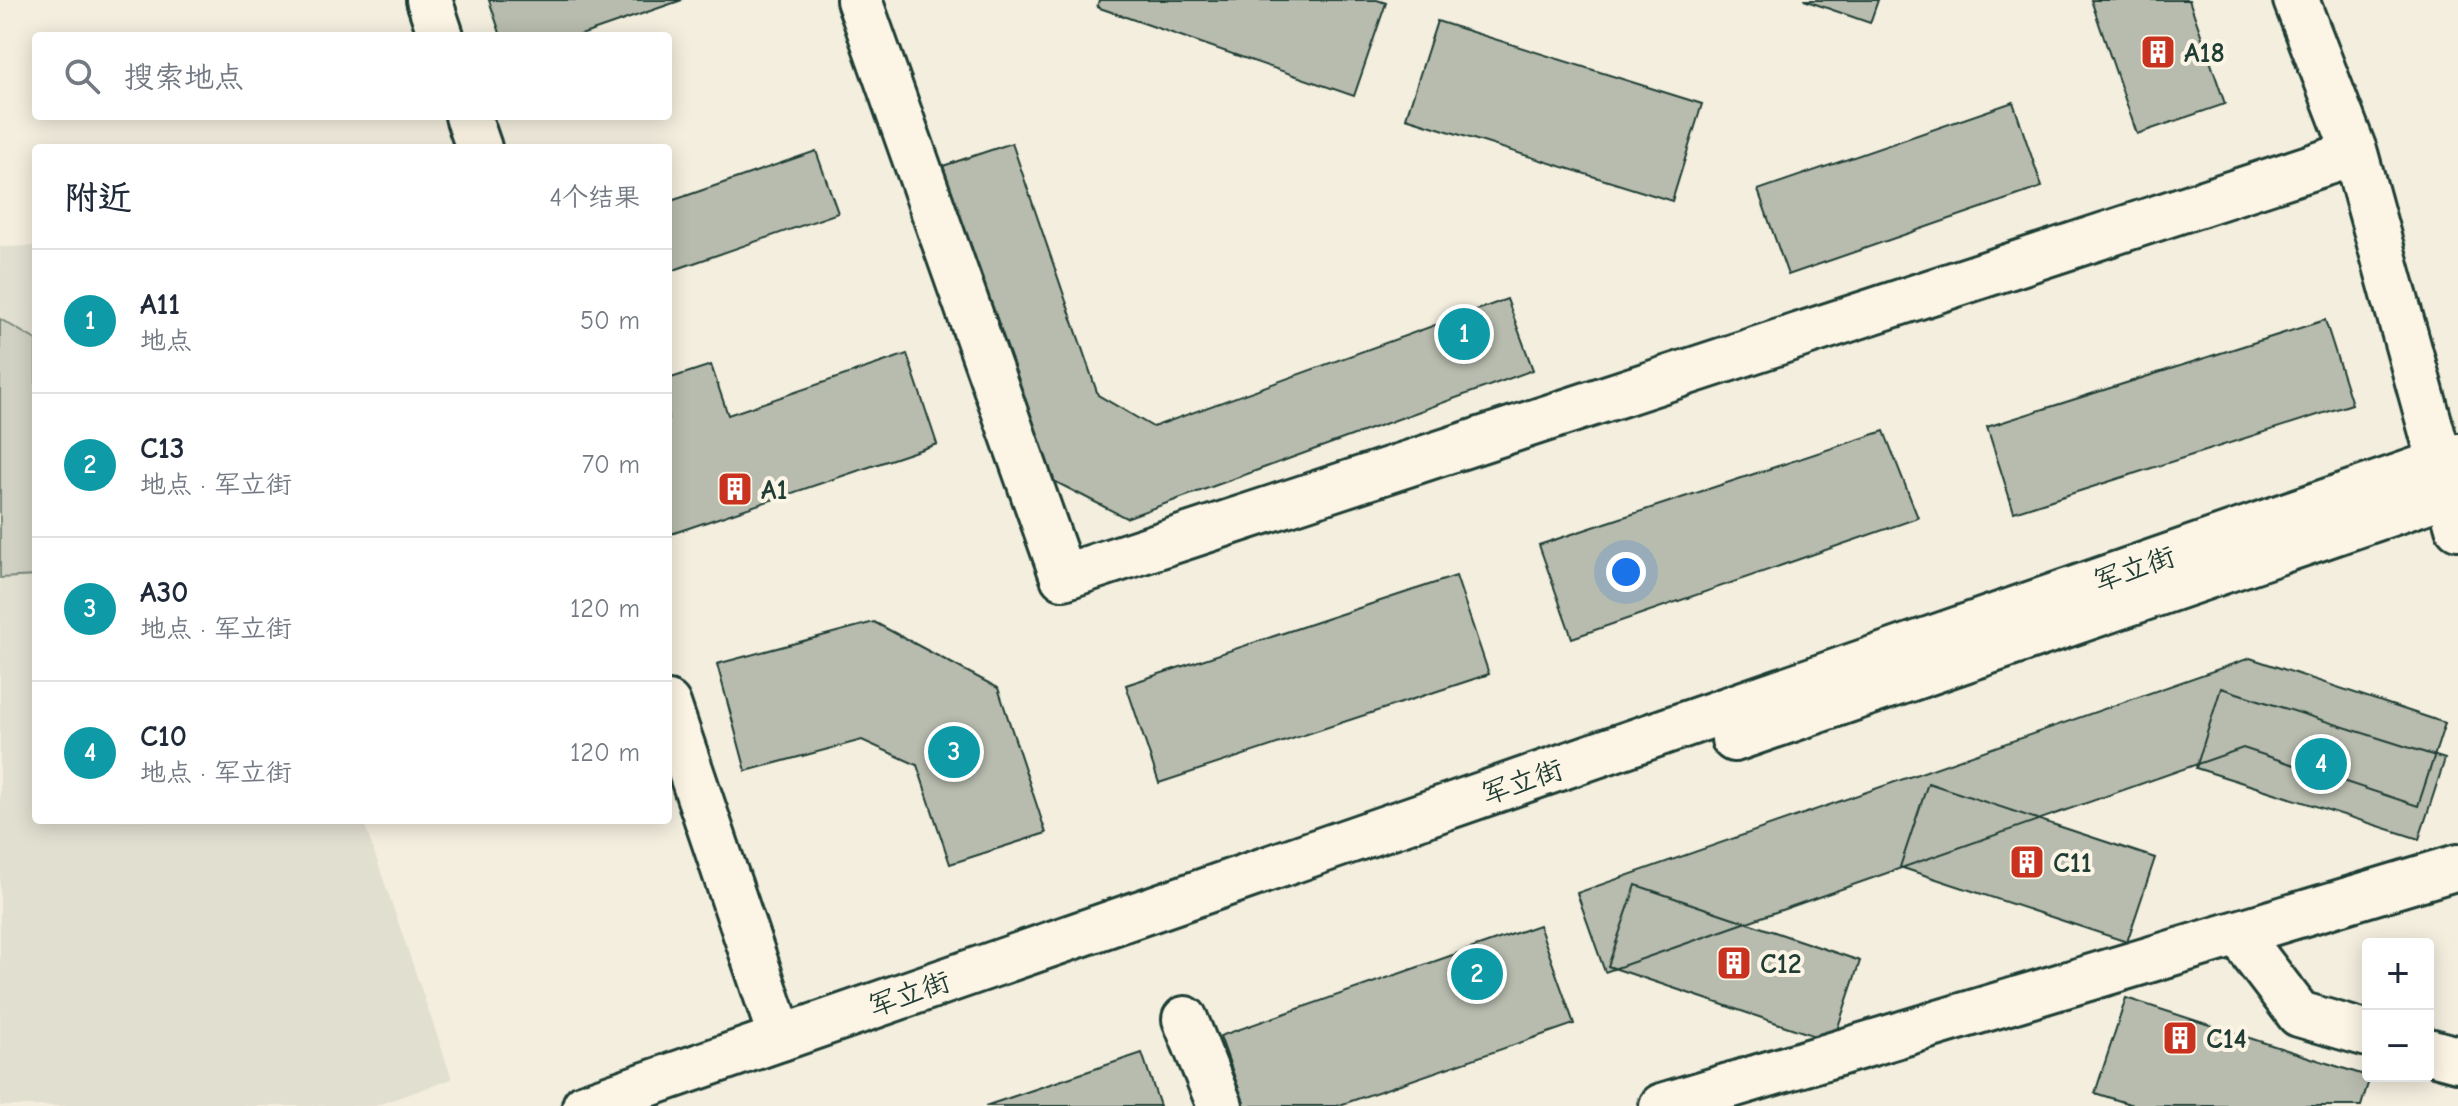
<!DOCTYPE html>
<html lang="zh">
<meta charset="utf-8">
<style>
:root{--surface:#fff;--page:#f2f2f3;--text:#1f2937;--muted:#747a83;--line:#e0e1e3;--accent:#0b8043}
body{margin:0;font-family:"Comic Neue","LXGW WenKai TC",sans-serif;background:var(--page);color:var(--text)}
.controls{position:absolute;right:24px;bottom:24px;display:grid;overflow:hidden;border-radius:8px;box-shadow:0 4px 20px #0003}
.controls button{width:72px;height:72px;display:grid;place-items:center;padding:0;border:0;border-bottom:2px solid var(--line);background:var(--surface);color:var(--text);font:40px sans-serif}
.you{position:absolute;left:1626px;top:572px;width:28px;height:28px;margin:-20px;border:6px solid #fff;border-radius:50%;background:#1a73e8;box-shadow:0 0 0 12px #1a73e833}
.badge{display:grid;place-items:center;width:52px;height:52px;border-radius:50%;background:var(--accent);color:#fff;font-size:26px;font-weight:700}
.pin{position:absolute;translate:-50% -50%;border:4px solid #fff;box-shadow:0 2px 8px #0006}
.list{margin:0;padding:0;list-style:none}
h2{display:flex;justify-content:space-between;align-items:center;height:104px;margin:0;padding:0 32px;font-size:34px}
h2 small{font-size:26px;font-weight:400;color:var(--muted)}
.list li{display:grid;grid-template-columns:52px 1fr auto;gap:24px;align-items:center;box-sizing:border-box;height:144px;padding:0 32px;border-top:2px solid var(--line)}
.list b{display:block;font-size:30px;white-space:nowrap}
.list p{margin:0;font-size:26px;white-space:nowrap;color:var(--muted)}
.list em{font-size:26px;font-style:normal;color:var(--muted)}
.icon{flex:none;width:44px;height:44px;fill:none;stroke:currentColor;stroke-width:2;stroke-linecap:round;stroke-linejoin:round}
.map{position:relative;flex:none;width:2458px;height:1106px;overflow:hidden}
.search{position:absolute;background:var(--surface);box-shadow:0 4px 20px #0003;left:32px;top:32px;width:640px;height:88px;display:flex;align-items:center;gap:20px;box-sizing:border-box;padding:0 28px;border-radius:8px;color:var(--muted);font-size:30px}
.panel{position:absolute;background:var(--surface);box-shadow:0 4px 20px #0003;left:32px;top:144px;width:640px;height:680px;border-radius:8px}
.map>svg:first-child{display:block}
</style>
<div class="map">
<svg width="2458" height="1106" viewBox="0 0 2458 1106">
<rect width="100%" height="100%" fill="#f3eede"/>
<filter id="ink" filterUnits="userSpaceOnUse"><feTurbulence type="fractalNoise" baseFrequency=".0125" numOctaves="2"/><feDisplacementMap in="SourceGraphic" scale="16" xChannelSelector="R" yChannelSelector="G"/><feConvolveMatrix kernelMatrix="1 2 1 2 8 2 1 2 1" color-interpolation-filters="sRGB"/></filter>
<g filter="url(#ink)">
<!-- built -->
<path fill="#e1dfd0" d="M36 246V820H363L452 1079 375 1106H0V247Z"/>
<!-- green -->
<path fill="#d0d1c2" stroke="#78877b" stroke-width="2" d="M0 319 36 340V576L0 578Z"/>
<!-- building -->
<path fill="#b8bcae" stroke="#1f3d34" stroke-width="2" d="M489 0H682L578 36H501Z
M1099 0H1377L1386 3 1354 96 1097 7Z
M1804 0H1878L1870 23Z
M2091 0H2189L2225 104 2137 134Z
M1437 21 1702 104 1672 201 1406 118Z
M2013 102 2042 187 1788 275 1758 190Z
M1012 143 1098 395 1153 427 1507 299 1533 370 1126 518 1050 479 943 166Z
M816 151 838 213 668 272V202Z
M2325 320 2352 404 2014 512 1987 427Z
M907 354 937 444 668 535V379L711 365 728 415Z
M1884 431 1918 518 1572 638 1539 545Z
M1456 576 1489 674 1159 783 1126 685Z
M874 622 998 688 1046 833 950 864 917 765 862 740 746 771 717 664Z
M2250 658 2445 723 2418 806 2243 748 1605 972 1577 893Z
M2221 688 2445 759 2419 839 2196 768Z
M1928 783 2155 858 2127 942 1900 867Z
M1636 885 1860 961 1833 1042 1608 966Z
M1539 925 1574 1024 1337 1106H1245L1220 1036Z
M2126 998 2370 1077 2361 1106H2136L2095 1093Z
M1142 1053 1160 1106H985Z"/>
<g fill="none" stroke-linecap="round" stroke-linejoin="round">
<defs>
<path id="minor" d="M429 0 441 36
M859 0 1063 577 2355 153
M2296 0 2355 153 2458 527
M468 116 479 148
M668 704 781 1038
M2245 931 2251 951 2299 1014 2368 1034
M1185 1019 1220 1106
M2428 1051 2458 1059
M1662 1106 2458 867"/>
<path id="secondary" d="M1734 739 2458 490
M585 1106 2458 456"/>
</defs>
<!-- minor casing -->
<use href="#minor" stroke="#1f3d34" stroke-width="50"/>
<!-- secondary casing -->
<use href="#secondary" stroke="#1f3d34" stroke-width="50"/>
<!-- minor -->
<use href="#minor" stroke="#fcf5e5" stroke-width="44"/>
<!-- secondary -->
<use href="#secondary" stroke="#fcf5e5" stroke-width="44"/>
</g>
</g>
<!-- icons -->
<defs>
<symbol id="building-square" viewBox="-11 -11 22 22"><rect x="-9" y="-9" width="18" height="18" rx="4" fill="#c8321e" stroke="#fcf5e5"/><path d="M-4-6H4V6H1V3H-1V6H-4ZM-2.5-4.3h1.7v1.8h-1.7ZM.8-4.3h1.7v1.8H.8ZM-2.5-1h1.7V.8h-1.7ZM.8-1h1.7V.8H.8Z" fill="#fff"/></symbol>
</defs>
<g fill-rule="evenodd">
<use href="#building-square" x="2138" y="32" width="40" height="40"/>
<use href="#building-square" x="715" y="469" width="40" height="40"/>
<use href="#building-square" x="2007" y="842" width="40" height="40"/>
<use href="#building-square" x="1714" y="943" width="40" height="40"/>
<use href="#building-square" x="2160" y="1018" width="40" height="40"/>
</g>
<g text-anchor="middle" stroke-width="8" stroke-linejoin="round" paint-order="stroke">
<!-- poi labels -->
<g font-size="28" font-weight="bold" fill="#1f3d34" stroke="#fcf5e5" text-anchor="start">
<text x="2184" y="62">A18</text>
<text x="761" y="499">A1</text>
<text x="2053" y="872">C11</text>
<text x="1760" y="973">C12</text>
<text x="2206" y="1048">C14</text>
</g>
<!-- street labels -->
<g font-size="28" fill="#1f3d34" stroke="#fcf5e5">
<text transform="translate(2134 568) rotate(-19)" y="10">军立街</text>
<text transform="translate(1522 781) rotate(-19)" y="10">军立街</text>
<text transform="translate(909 993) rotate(-19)" y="10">军立街</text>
</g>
</g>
</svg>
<div class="controls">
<button>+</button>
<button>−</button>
</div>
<div class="you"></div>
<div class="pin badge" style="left:1464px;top:334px;background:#0f9aa8">1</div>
<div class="pin badge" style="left:1477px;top:974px;background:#0f9aa8">2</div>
<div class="pin badge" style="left:954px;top:752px;background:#0f9aa8">3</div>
<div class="pin badge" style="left:2321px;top:764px;background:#0f9aa8">4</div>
<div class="search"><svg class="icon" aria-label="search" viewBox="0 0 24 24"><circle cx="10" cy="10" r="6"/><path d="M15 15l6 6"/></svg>搜索地点</div>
<section class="panel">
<h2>附近<small>4个结果</small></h2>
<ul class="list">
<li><span class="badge" style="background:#0f9aa8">1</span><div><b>A11</b><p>地点</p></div><em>50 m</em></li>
<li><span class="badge" style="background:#0f9aa8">2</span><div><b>C13</b><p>地点 · 军立街</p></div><em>70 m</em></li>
<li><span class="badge" style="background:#0f9aa8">3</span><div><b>A30</b><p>地点 · 军立街</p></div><em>120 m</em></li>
<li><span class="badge" style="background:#0f9aa8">4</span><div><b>C10</b><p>地点 · 军立街</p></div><em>120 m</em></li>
</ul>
</section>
</div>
